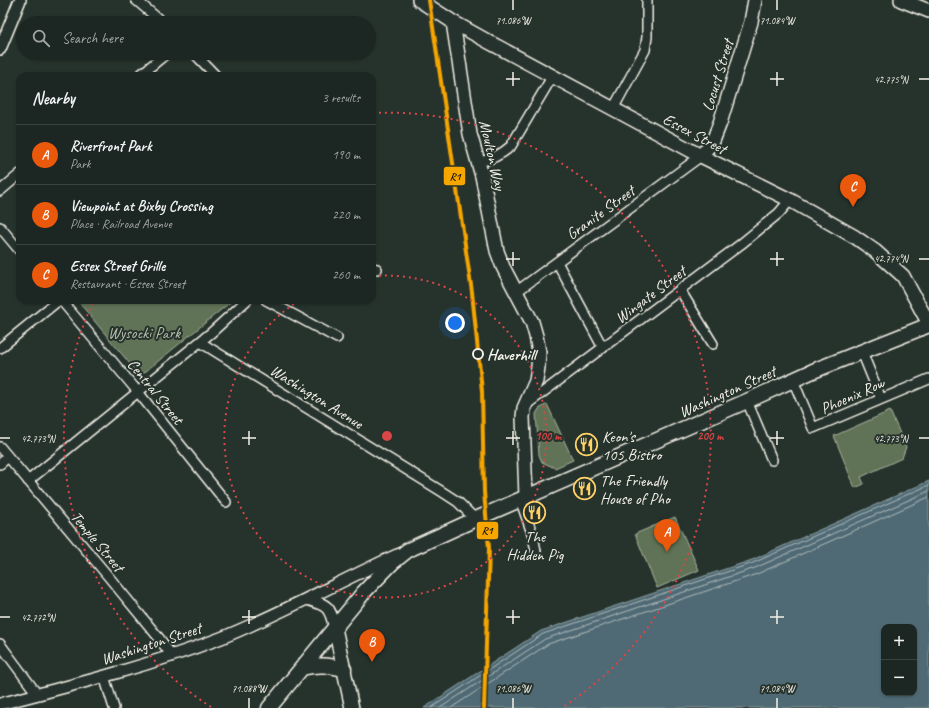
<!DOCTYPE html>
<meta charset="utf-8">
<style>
:root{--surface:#1c2622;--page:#29322f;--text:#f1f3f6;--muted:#a0a5a5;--line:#3a4340;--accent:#ea580c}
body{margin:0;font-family:Caveat,sans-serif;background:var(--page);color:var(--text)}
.controls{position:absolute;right:12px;bottom:12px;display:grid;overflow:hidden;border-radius:8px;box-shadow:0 1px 3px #0004}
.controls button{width:36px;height:36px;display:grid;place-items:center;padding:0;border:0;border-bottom:1px solid var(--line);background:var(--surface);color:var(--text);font:20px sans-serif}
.you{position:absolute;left:455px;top:323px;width:14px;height:14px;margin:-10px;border:3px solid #fff;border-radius:50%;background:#1a73e8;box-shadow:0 0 0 6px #1a73e833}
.badge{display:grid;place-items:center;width:26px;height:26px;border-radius:50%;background:var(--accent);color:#fff;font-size:13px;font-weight:700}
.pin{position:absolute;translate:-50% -33px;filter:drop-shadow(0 1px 2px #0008)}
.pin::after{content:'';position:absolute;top:21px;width:14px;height:12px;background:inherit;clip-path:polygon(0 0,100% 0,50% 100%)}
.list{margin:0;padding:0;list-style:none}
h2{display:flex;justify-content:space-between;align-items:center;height:52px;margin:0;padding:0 16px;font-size:17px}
h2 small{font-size:13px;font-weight:400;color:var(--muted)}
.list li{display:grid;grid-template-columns:26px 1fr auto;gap:12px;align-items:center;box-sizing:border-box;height:60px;padding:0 16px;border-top:1px solid var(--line)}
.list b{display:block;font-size:15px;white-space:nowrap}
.list p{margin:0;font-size:13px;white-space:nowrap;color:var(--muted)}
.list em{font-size:13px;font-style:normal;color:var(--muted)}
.icon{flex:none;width:22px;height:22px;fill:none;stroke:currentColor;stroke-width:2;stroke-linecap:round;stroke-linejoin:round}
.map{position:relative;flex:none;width:929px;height:708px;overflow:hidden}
.search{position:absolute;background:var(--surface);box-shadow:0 1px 3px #0004;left:16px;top:16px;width:360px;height:44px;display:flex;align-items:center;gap:10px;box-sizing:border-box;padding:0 14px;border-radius:22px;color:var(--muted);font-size:15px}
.panel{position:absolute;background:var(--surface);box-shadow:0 1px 3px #0004;left:16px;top:72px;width:360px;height:232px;border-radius:12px}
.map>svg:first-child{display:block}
</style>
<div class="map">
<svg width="929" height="708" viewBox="0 0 929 708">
<rect width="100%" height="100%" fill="#26332d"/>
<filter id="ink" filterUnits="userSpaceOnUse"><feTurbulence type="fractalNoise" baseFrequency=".025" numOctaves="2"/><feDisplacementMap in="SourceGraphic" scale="8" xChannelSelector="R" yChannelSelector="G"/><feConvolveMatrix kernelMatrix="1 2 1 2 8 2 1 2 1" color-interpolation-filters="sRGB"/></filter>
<g filter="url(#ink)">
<!-- green -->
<path fill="#607356" stroke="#aab29f" d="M77 300H233L140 376Z
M547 404 573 460 555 468 542 462 539 455 536 414 539 409Z
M890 411 906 447 902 458 861 477 864 484 855 488 834 436Z
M675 517 699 570 657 588 635 534Z"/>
<!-- water -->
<path fill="#4f6b75" stroke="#91a1a3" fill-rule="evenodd" d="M929 481V708H424L541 631 752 560ZM884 627H914V693H884Z"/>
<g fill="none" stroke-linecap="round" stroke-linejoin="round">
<!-- shore -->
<path stroke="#b2bbba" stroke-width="1" d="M431 708 543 634 753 563 929 485
M440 708 545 639 755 568 929 491
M451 708 548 644 757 574 929 497"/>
<defs>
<path id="minor" d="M136 0 163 23
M194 53 216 76
M139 76 167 53
M613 109 645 50 647 37V0
M478 162C491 160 501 155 511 146L552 77
M0 191 20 174
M0 227 20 251
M557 262 603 348
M372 268 377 269
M680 290 713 344
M516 292 701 156
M61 300 138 392 226 502
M266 300 337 338
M200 342 441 491 458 502 475 519
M0 348 59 300
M862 352 881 399
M793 380 813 428 929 379
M747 401 772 460
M526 405 741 244 779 213 790 200
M0 447 108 576 159 638 172 656
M0 464 8 457
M28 481 212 332 247 300
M520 499 533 536 536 551
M0 644 37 694
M104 676 114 708"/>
<path id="tertiary" d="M0 49 20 0
M307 599C328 605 330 607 335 628
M0 704C74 685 149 666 221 638 281 614 338 582 397 555"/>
<path id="secondary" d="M419 0 453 22 489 42 701 156 790 200 855 237 875 251 903 276 929 324
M901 0 929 11
M453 22 470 134 482 176 497 251 503 267 532 322 536 336 539 352 538 367 536 381 524 408 523 417 526 497
M701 156 713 141 720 123 751 22 755 0
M335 628 352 708"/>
<path id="primary" d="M302 668C319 664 327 665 344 669
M269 708 364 592 393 562 408 550 478 518 747 401 813 371 929 325"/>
</defs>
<!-- minor casing -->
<use href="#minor" stroke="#f4f1e8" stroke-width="12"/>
<!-- tertiary casing -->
<use href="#tertiary" stroke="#f4f1e8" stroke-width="14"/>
<!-- secondary casing -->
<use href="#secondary" stroke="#f4f1e8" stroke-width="16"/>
<!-- primary casing -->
<use href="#primary" stroke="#f4f1e8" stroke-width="17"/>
<!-- minor -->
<use href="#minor" stroke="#26332d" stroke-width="9"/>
<!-- tertiary -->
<use href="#tertiary" stroke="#26332d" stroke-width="11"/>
<!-- secondary -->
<use href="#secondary" stroke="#26332d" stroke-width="13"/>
<!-- primary -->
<use href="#primary" stroke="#26332d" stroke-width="14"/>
<defs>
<path id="rail-1" d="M429 0 472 292 482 391 484 492 489 548 484 708"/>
</defs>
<!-- rail-1 casing -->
<use href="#rail-1" stroke="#26332d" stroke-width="7"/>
<!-- rail-1 -->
<use href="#rail-1" stroke="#f7a600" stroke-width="4"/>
</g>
</g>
<!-- ticks -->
<path fill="none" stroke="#f4f1e8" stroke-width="1.5" d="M513 0V10M777 0V10M513 72V86M777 72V86M506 79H520M770 79H784M919 79H929M513 252V266M777 252V266M506 259H520M770 259H784M919 259H929M249 431V445M513 431V445M777 431V445M0 438H10M242 438H256M506 438H520M770 438H784M919 438H929M249 610V624M513 610V624M777 610V624M0 617H10M242 617H256M506 617H520M770 617H784M249 698V708M513 698V708M777 698V708"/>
<!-- distance rings -->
<g fill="none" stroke="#da4645" stroke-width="2" stroke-dasharray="2 4">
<path d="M373 276A161 161 0 1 1 300 300"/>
<path d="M211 707A323 323 0 0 1 93 302M373 113A323 323 0 0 1 563 707"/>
</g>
<!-- icons -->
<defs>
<symbol id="restaurant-ring" viewBox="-11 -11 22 22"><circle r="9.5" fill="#26332d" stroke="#ffd166" stroke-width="1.5"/><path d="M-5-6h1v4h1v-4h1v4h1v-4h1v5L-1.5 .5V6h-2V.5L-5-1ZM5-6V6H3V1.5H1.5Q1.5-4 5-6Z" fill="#ffd166"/></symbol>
</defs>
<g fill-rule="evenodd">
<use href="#restaurant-ring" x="574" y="432" width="25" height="25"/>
<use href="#restaurant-ring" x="572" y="476" width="25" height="25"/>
<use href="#restaurant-ring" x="522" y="500" width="25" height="25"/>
</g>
<!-- markers -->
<circle fill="#26332d" stroke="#f4f1e8" stroke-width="2" cx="478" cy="354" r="5"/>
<g text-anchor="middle" stroke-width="4" stroke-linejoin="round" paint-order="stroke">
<!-- street labels -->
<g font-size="16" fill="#f4f1e8" stroke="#26332d">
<text transform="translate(717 75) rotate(-73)" y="6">Locust Street</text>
<text transform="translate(695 133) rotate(28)" y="6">Essex Street</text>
<text transform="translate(493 155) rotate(77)" y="6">Moulton Way</text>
<text transform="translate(600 212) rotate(-36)" y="6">Granite Street</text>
<text transform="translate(650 294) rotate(-37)" y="6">Wingate Street</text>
<text transform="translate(156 391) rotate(51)" y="6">Central Street</text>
<text transform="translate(727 391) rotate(-24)" y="6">Washington Street</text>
<text transform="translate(852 395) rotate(-24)" y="6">Phoenix Row</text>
<text transform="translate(317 396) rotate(32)" y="6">Washington Avenue</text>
<text transform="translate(98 541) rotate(50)" y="6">Temple Street</text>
<text transform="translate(151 643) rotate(-18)" y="6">Washington Street</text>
</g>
<!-- park labels -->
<g font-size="16" fill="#b9bfae" stroke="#26332d">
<text x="144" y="338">Wysocki Park</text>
</g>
<!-- stop labels -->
<g font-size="16" font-weight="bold" fill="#f4f1e8" stroke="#26332d" text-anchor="start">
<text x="487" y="360">Haverhill</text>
</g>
<!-- poi labels -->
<g font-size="16" fill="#f4f1e8" stroke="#26332d" text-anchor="start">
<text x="602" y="442">Keon's<tspan x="602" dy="18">105 Bistro</tspan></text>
<text x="600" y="486">The Friendly<tspan x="600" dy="18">House of Pho</tspan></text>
<text x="535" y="542" text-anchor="middle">The<tspan x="535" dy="18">Hidden Pig</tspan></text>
</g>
</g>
<g font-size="10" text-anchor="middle" fill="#f4f1e8" stroke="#26332d" stroke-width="4" stroke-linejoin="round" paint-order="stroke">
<text x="513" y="24">71.086°W</text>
<text x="777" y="24">71.084°W</text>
<text x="891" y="83">42.775°N</text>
<text x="891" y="262">42.774°N</text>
<text x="38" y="442">42.773°N</text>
<text x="891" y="442">42.773°N</text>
<text x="38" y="621">42.772°N</text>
<text x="249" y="692">71.088°W</text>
<text x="513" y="692">71.086°W</text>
<text x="777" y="692">71.084°W</text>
</g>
<circle cx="387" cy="436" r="6" fill="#da4645" stroke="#26332d" stroke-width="2"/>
<g font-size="12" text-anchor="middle" font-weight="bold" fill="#da4645" stroke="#26332d" stroke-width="4" stroke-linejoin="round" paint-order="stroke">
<text x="548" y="440">100 m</text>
<text x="710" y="440">200 m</text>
</g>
<g stroke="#26332d" stroke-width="1.5">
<rect x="443" y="166" width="23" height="20" rx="4" fill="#f7a600"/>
<rect x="476" y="521" width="23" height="19" rx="4" fill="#f7a600"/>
</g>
<g font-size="11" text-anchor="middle" font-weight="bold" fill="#111">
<text x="455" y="180">R1</text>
<text x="487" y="534">R1</text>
</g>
</svg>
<div class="controls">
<button>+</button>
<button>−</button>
</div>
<div class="you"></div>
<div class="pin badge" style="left:667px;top:552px">A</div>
<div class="pin badge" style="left:372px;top:662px">B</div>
<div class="pin badge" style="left:853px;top:207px">C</div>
<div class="search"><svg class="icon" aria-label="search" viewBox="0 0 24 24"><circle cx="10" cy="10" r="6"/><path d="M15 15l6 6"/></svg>Search here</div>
<section class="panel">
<h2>Nearby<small>3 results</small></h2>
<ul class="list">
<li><span class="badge">A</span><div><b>Riverfront Park</b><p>Park</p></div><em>190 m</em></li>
<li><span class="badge">B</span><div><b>Viewpoint at Bixby Crossing</b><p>Place · Railroad Avenue</p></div><em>220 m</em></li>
<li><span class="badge">C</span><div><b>Essex Street Grille</b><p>Restaurant · Essex Street</p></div><em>260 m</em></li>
</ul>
</section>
</div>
